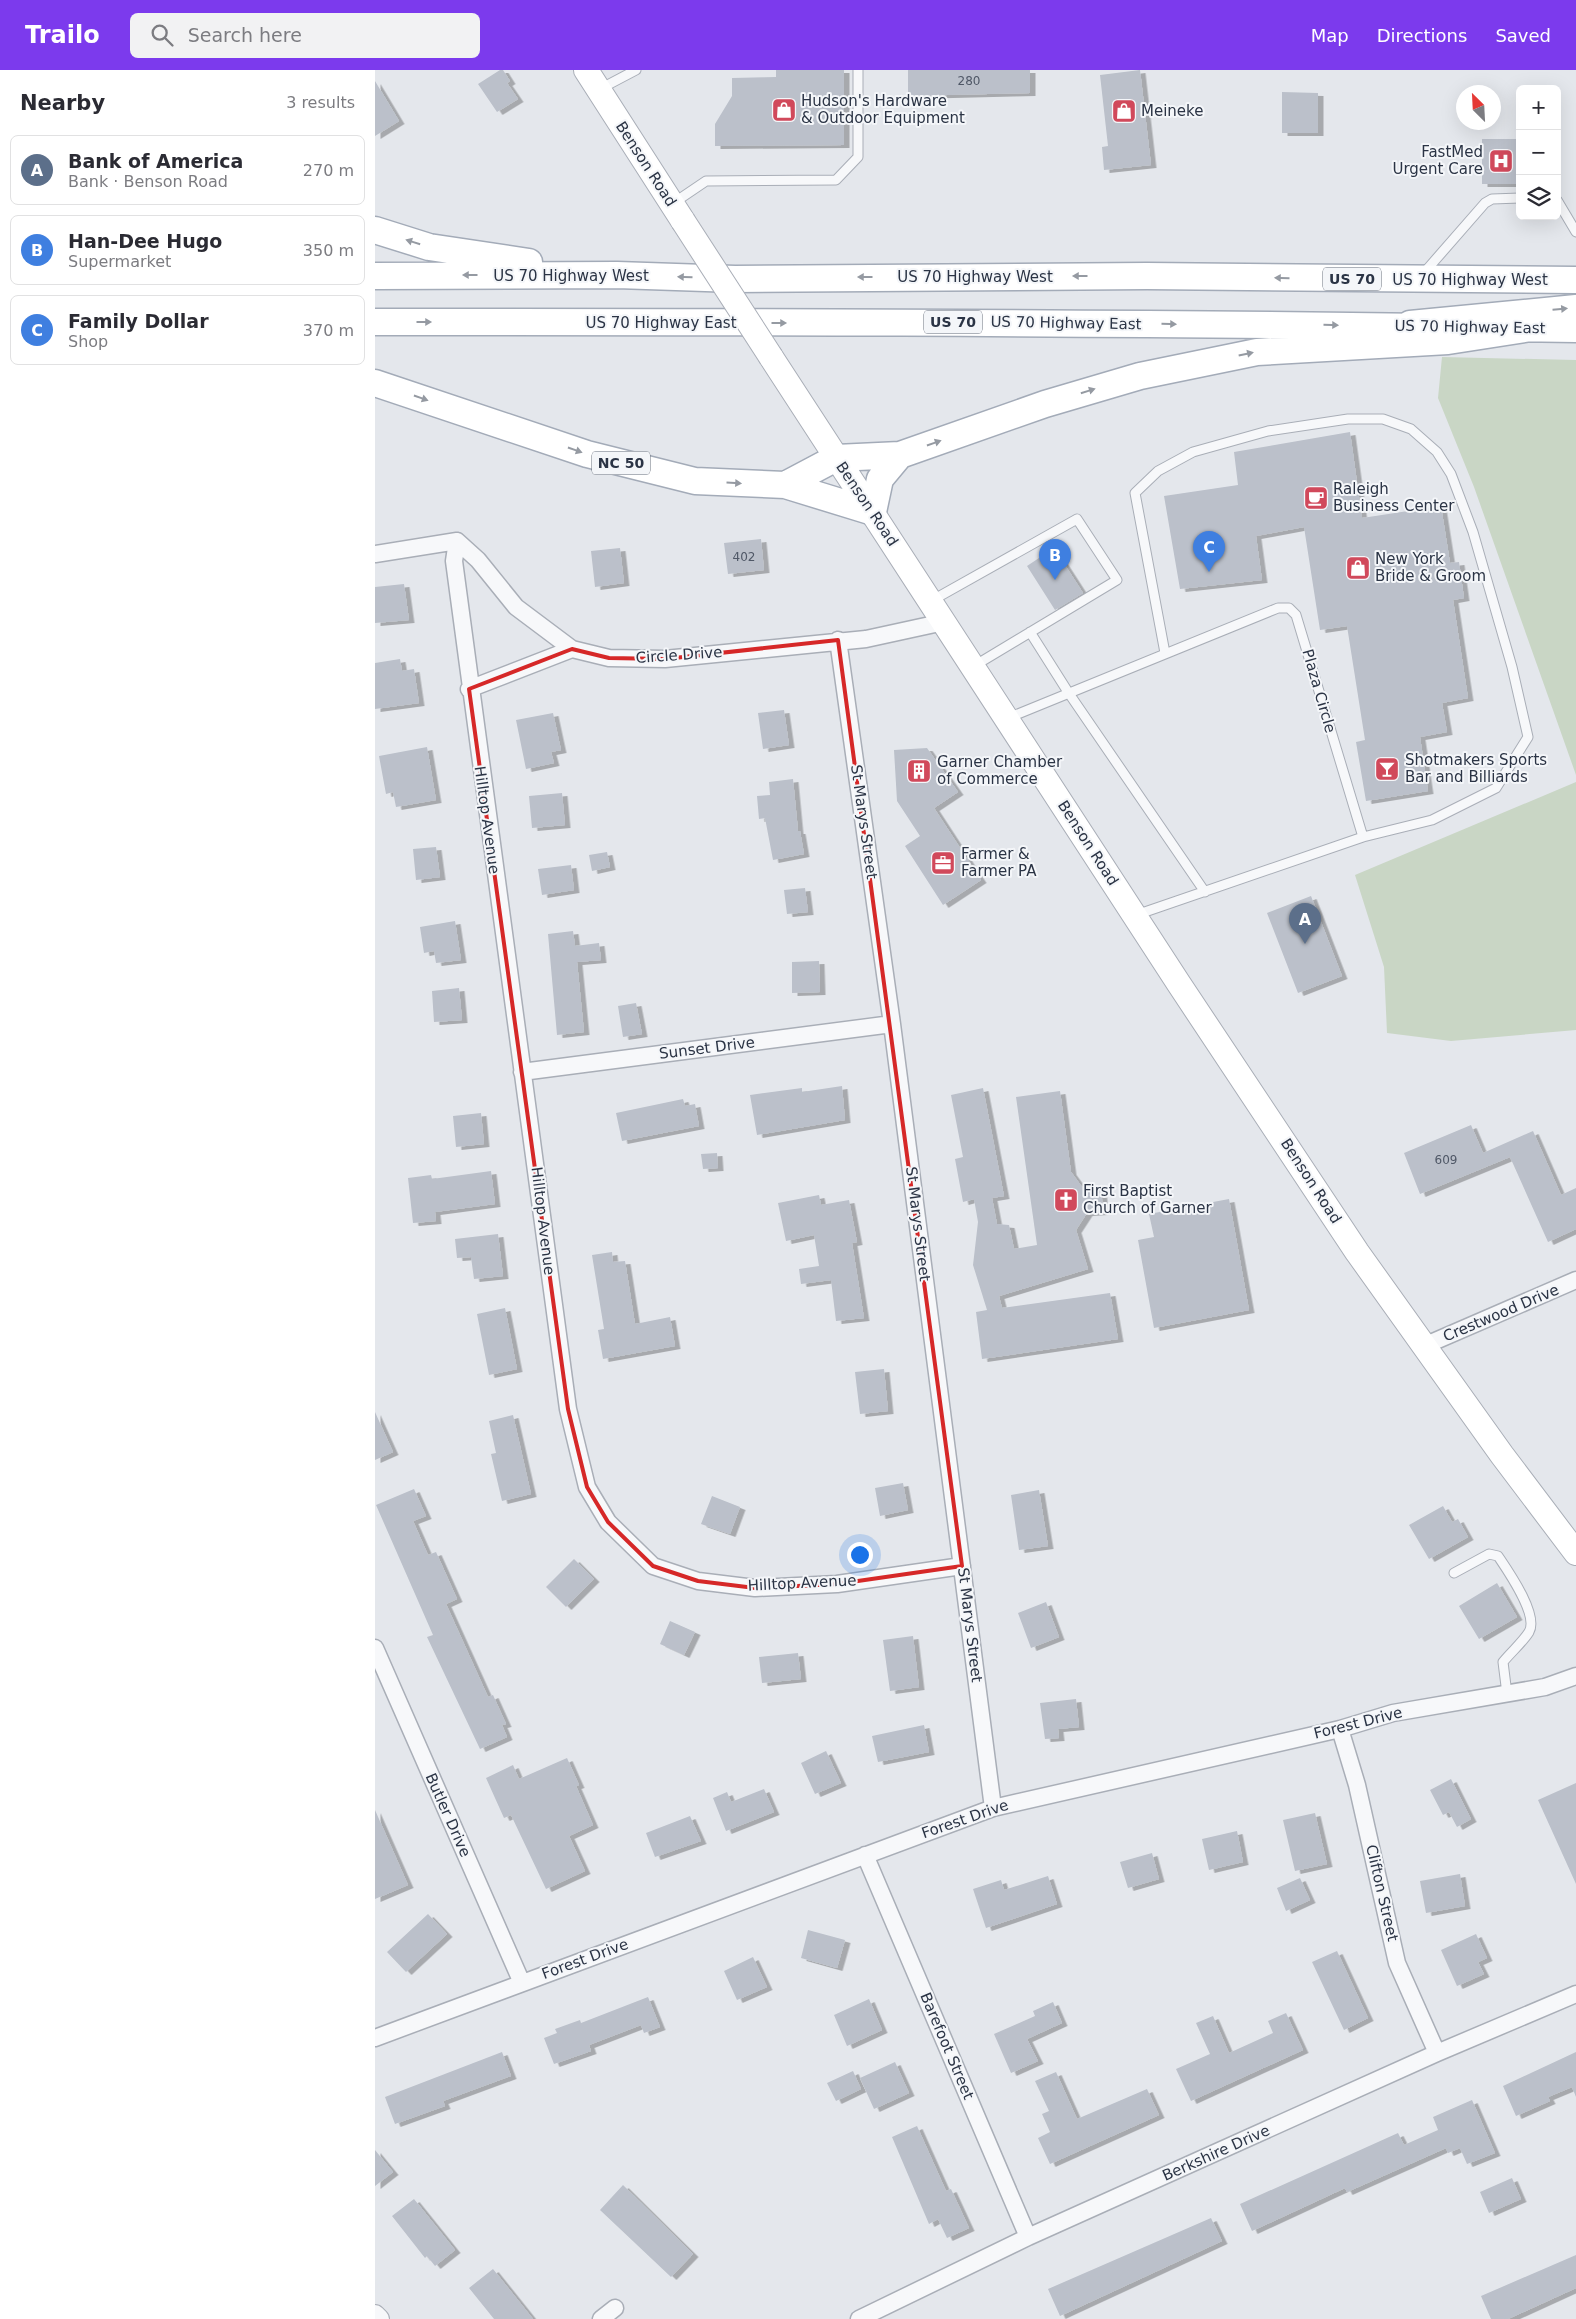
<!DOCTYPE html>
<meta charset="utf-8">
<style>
:root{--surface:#fff;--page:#f2f2f3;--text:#2b2b33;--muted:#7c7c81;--line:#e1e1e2;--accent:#7c3aed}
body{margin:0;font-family:"DejaVu Sans",sans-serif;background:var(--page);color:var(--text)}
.controls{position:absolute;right:15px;top:15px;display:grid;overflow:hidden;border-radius:8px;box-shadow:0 5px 20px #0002}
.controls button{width:45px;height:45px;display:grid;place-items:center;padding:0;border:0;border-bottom:1px solid var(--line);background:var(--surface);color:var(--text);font:25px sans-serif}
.compass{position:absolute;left:1081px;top:15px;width:45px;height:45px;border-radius:50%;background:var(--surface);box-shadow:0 5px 20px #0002;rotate:336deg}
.you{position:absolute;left:484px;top:1484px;width:18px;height:18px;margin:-12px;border:4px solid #fff;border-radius:50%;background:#1a73e8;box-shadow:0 0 0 8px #1a73e833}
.badge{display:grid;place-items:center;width:32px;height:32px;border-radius:50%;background:var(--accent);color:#fff;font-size:16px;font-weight:700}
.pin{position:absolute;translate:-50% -41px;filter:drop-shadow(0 1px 2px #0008)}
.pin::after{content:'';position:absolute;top:26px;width:18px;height:15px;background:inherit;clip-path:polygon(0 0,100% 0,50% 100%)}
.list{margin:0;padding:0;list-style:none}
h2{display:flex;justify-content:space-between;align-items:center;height:65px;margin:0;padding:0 20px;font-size:21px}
h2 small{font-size:16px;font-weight:400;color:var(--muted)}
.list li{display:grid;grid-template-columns:32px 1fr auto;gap:15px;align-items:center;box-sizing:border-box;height:70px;margin:0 10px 10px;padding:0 10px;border:1px solid var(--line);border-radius:8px}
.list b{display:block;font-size:19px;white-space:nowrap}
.list p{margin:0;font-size:16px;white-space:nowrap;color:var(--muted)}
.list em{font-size:16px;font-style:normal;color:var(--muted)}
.icon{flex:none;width:28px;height:28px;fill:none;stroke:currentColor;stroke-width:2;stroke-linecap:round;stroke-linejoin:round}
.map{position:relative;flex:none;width:1201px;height:2249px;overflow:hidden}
header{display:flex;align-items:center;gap:30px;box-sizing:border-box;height:70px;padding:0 25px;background:var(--accent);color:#fff}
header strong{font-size:24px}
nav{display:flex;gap:28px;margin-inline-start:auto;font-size:18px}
.search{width:350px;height:45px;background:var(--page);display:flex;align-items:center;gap:12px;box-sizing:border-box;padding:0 18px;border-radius:8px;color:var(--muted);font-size:19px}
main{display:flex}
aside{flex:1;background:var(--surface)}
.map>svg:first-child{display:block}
</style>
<header>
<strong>Trailo</strong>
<div class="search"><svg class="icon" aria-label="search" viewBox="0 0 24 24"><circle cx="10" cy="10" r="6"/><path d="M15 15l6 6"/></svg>Search here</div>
<nav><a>Map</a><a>Directions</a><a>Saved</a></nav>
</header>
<main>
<aside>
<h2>Nearby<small>3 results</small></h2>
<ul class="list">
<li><span class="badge" style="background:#5c6f8a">A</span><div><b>Bank of America</b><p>Bank · Benson Road</p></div><em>270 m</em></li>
<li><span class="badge" style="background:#3f7fe0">B</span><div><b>Han-Dee Hugo</b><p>Supermarket</p></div><em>350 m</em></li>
<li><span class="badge" style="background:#3f7fe0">C</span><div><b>Family Dollar</b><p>Shop</p></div><em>370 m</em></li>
</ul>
</aside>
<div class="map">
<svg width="1201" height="2249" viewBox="0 0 1201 2249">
<defs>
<filter id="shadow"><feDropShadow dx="5.5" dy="3" stdDeviation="0" flood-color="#0004"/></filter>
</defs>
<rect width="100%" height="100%" fill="#e4e7ec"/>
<!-- green -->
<path fill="#c9d6c5" d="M1067 287 1201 290V705L1099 417 1063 328Z
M1201 712V960L1076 971 1012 963 1009 897 980 805Z"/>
<!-- building -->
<path fill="#bbc0ca" filter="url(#shadow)" d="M125 0H128L135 11 132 13 143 29 122 42 103 14Z
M401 0H469V75L340 76V54L357 26V8L401 7Z
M533 0H655V23L533 26Z
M765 0 776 95 729 100 727 77 733 76 725 5Z
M0 11 24 51 0 66Z
M907 22 943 23V63H907Z
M1107 69H1145V114H1107Z
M975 362 987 448 1066 436 1075 493 1084 492 1089 528 1078 530 1093 628 1067 633 1072 662 1045 667 1053 721 991 731 981 672 990 670 972 556 945 560 929 457 881 466 887 510 805 519 789 426 863 415 859 382Z
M386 469 389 500 353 504 349 473Z
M245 478 249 513 220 517 216 481Z
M679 478 708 523 680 540 652 496Z
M29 514 34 550 0 553V517Z
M25 589 27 601 39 599 44 633 0 639V593Z
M409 640 414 675 388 679 383 643Z
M178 643 186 680 176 682 179 693 151 699 141 650Z
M52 677 61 730 21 737 18 722 11 724 4 686Z
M552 678 583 722 559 738 606 810 568 835 530 776 545 766 522 731 519 680Z
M418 709 423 761H425L429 784 398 790 390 748 384 749 382 726 395 725 394 712Z
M187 723 190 755 157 758 154 726Z
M61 777 65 807 41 810 38 779Z
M232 782 235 797 217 801 214 785Z
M196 795 199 820 167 825 163 799Z
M430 818 433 842 412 844 409 820Z
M936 826 967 906 923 923 892 843Z
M80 851 86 890 61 893 59 881 49 883 45 857Z
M198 861 200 876 224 873 226 890 202 892 209 962 182 965 173 864Z
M444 891 445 922 417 923V892Z
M84 918 87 950 59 952 57 921Z
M261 933 267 964 248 967 243 936Z
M467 1016 470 1050 382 1065 375 1025 427 1018V1022Z
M608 1018 629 1126 617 1128 622 1154 634 1155 639 1179 662 1175 641 1027 685 1021 696 1102 707 1117 726 1115 728 1142 712 1143 701 1160 713 1199 624 1226 627 1238 735 1223 743 1269 607 1289 601 1242 612 1240 598 1195 603 1152 599 1129 588 1132 580 1089 588 1087 576 1025Z
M308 1029 310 1036 320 1034 324 1056 247 1071 241 1043Z
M106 1043 109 1074 81 1077 78 1046Z
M1096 1055 1108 1083 1158 1061 1186 1125 1201 1118V1159L1173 1172 1135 1087 1045 1124 1029 1083Z
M342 1083 343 1098 328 1099 326 1084Z
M116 1101 120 1134 60 1142 61 1151 38 1153 33 1108 56 1105 57 1109Z
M444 1125 446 1135 474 1130 482 1172 477 1173 489 1248 461 1251 456 1210 426 1214 424 1199 444 1196 439 1165 411 1171 403 1133Z
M854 1129 874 1240 779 1258 763 1170 779 1167 774 1144Z
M123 1164 128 1206 99 1209 96 1187 82 1188 80 1169Z
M237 1182 238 1192 250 1191 260 1254 295 1247 300 1276 228 1289 223 1260 229 1259 217 1185Z
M130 1238 142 1299 114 1305 102 1244Z
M509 1299 513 1341 485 1344 480 1302Z
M0 1342 18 1382 0 1390Z
M138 1345 156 1424 127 1431 116 1384 121 1383 114 1351Z
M528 1413 533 1440 505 1446 500 1418Z
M39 1419 51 1446 38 1451 53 1485 61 1482 82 1529 71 1534 113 1627 118 1625 131 1654 127 1655 132 1667 105 1679 52 1567 58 1565 1 1435Z
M664 1420 673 1476 644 1480 636 1425Z
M337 1426 365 1437 355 1464 326 1454Z
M1068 1436 1077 1452 1083 1449 1093 1467 1054 1489 1034 1455Z
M199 1489 219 1509 191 1537 171 1517Z
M1122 1513 1142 1547 1104 1569 1084 1536Z
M671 1532 684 1567 656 1578 643 1543Z
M295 1551 320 1562 309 1585 285 1574Z
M538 1566 544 1617 515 1621 508 1570Z
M423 1583 426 1609 387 1613 384 1587Z
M701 1629 704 1657 683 1659 684 1668 670 1669 665 1633Z
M549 1655 554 1682 503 1692 497 1666Z
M451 1681 466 1713 440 1724 426 1693Z
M192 1688 204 1715 201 1716 218 1755 194 1766 210 1801 171 1819 136 1745 129 1748 111 1708 138 1695 144 1709Z
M1076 1709 1096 1749 1082 1757 1074 1742 1068 1745 1055 1720Z
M1201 1713V1814L1163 1730Z
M389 1719 399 1742 351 1761 338 1728 352 1722 356 1732Z
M0 1740 33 1815 0 1829Z
M940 1743 952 1794 920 1801 908 1750Z
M315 1746 326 1771 280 1787 271 1763Z
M862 1761 868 1792 834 1800 827 1769Z
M777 1783 784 1809 753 1818 745 1792Z
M1085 1804 1090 1836 1051 1843 1045 1811Z
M673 1806 682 1834 611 1858 598 1819 626 1810 629 1820Z
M925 1808 935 1830 911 1841 902 1818Z
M53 1844 72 1864 31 1902 12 1882Z
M433 1860 470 1870 462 1898 426 1888Z
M1101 1864 1112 1888 1103 1892 1109 1904 1082 1916 1066 1880Z
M962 1881 993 1948 969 1960 937 1892Z
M378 1887 392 1917 362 1930 349 1901Z
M273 1927 285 1957 269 1963 266 1955 214 1975 216 1981 179 1994 169 1968 182 1963 180 1959 205 1950 206 1953Z
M494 1929 507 1960 472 1976 459 1945Z
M678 1932 687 1953 652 1969 663 1991 636 2003 619 1964 660 1946 658 1941Z
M911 1943 928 1980 816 2031 801 1999 835 1984 821 1953 838 1946 854 1983 898 1963 893 1951Z
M127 1982 136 2006 68 2031 70 2036 20 2054 10 2027Z
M1201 1982V2027L1197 2017 1173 2027 1175 2031 1141 2046 1128 2016Z
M520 1992 534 2023 499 2039 485 2008Z
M478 2001 486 2019 461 2031 452 2013Z
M681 2002 702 2049 772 2019 784 2045 675 2094 663 2068 675 2062 667 2044 674 2041 660 2011Z
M1097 2030 1120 2083 1092 2094 1085 2078 1073 2083 1071 2078 972 2122 970 2118 877 2161 865 2134 1023 2063 1029 2075 1063 2060 1058 2047Z
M542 2056 571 2121 576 2119 594 2158 572 2168 563 2149 554 2154 517 2067Z
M0 2080 18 2102 0 2116Z
M1137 2108 1146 2129 1114 2143 1105 2122Z
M248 2115 318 2184 296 2207 225 2140Z
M39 2129 80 2180 60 2196 52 2186 50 2188 17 2146Z
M836 2148 847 2171 685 2246 673 2219Z
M1201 2185V2218L1133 2249H1116L1106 2226Z
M118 2199 158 2249H119L94 2218Z"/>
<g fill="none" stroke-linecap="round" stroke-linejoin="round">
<defs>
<path id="service" d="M223 20 261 0
M1182 130 1201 162
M297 134 331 111 461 110 483 87V0
M1048 204 1110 133 1117 129 1145 128
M556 531 702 449 742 510 599 596
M655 562 693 622 830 822
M790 583 760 423 783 401 818 382 893 361 973 349H1008L1036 359 1062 382 1076 404 1098 462 1137 597 1153 667 1121 718 1057 750 988 767
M633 648 903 538H914L921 545 988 767 761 845
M1079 1503 1114 1484 1123 1486C1133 1501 1164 1545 1154 1562 1147 1573 1136 1582 1128 1592L1132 1624"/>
<path id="minor" d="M82 471 79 491 193 1339 212 1417 233 1452 278 1496 323 1511 380 1518 462 1514 587 1496
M82 471 103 490 141 537 197 579 234 588 290 589 491 569 569 552
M0 484 82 471
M463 570 517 954 618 1738
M94 619 197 579
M147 1002 517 954
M1051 1275 1201 1210
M0 1578 147 1913
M965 1659 982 1715 1022 1893 1062 1983
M490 1785 653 2167
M0 1968 618 1738 965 1659 1018 1643 1170 1617 1201 1606
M226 2249 240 2238
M484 2249 653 2167 1062 1983 1201 1924"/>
<path id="tertiary" d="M0 2245 4 2249"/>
<path id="secondary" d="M211 0 308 151
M396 287 804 914 982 1182 1127 1385 1201 1483"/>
<path id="primary" d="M0 160 54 177 154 192
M0 206 242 205 360 209 772 206 1201 210
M0 252C351 252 703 252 1054 257
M1035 254 1201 238
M1138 258 1201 259
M0 313 212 384 320 411 410 415 498 442 505 409 525 385 670 334 765 306 882 282 1073 271 1156 258
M410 415 461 388 525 385"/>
</defs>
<!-- service casing -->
<use href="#service" stroke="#a9aeb7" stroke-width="11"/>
<!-- minor casing -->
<use href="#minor" stroke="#a9aeb7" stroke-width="19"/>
<!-- tertiary casing -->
<use href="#tertiary" stroke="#a9aeb7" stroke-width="22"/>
<!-- secondary casing -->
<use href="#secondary" stroke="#a9aeb7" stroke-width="26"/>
<!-- primary casing -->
<use href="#primary" stroke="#a3abb8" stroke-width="29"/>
<!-- service -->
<use href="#service" stroke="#f7f8fa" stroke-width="9"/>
<!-- minor -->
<use href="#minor" stroke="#f7f8fa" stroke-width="16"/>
<!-- tertiary -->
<use href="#tertiary" stroke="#f7f8fa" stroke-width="20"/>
<!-- secondary -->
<use href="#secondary" stroke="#fff" stroke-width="24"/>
<!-- primary -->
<use href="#primary" stroke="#fff" stroke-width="26"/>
<defs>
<path id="secondary-bridge" d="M308 151 396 287"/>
</defs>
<!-- secondary-bridge casing -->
<use href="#secondary-bridge" stroke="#a9aeb7" stroke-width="26" stroke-linecap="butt"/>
<!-- secondary-bridge -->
<use href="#secondary-bridge" stroke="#fff" stroke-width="24"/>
</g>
<!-- one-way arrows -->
<defs><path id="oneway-solid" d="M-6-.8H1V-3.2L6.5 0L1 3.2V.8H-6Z" transform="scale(1.25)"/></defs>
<g fill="#959aa2">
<use href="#oneway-solid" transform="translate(38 172) rotate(-163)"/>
<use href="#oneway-solid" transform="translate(95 205) rotate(180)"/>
<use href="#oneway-solid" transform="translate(705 206) rotate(180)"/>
<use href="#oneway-solid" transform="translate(310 207) rotate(-178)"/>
<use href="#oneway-solid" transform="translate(490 207) rotate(180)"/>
<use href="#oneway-solid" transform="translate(907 208) rotate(-179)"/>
<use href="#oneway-solid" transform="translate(1185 239) rotate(-5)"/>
<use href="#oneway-solid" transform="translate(49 252)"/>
<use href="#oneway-solid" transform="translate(404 253)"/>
<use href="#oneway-solid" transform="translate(794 254) rotate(1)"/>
<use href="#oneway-solid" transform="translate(956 255) rotate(1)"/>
<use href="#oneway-solid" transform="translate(871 284) rotate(-12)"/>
<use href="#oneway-solid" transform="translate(713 321) rotate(-17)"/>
<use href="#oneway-solid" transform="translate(46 328) rotate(19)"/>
<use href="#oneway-solid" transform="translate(559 373) rotate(-19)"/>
<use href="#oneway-solid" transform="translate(200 380) rotate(19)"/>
<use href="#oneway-solid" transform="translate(359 413) rotate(3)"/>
</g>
<!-- marked area -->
<path fill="none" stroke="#d62828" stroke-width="4" stroke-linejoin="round" d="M463 570 587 1496 462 1514 380 1518 323 1511 278 1496 233 1452 212 1417 193 1339 94 619 197 579 234 588 290 589Z"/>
<!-- icons -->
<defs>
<symbol id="shop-square" viewBox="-11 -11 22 22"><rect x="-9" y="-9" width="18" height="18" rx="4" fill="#d1495b" stroke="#f4f6f9"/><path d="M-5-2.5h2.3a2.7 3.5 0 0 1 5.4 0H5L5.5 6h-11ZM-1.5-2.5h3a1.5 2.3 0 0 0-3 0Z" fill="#fff"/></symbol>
<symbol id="hospital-square" viewBox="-11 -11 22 22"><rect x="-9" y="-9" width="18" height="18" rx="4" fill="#d1495b" stroke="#f4f6f9"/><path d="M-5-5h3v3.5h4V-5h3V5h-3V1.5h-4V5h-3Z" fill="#fff"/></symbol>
<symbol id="cafe-square" viewBox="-11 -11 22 22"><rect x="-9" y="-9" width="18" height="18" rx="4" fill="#d1495b" stroke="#f4f6f9"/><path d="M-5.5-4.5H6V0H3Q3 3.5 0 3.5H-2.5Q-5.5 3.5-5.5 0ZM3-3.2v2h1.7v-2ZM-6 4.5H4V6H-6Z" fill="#fff"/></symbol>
<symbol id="bar-square" viewBox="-11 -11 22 22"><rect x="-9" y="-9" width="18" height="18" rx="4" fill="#d1495b" stroke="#f4f6f9"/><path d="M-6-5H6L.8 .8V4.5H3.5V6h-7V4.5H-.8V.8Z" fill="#fff"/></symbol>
<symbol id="building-square" viewBox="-11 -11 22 22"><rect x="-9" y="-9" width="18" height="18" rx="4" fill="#d1495b" stroke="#f4f6f9"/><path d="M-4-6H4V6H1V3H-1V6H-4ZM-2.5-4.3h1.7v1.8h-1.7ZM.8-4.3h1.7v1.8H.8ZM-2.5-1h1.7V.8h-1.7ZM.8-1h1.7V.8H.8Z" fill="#fff"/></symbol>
<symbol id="office-square" viewBox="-11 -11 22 22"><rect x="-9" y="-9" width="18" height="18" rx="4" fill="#d1495b" stroke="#f4f6f9"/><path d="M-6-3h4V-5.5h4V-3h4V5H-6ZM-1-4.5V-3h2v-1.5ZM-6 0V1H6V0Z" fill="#fff"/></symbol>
<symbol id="church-square" viewBox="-11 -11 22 22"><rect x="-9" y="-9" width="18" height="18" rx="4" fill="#d1495b" stroke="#f4f6f9"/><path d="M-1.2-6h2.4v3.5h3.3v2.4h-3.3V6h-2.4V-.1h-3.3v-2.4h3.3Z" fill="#fff"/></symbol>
</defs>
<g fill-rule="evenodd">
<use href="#shop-square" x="395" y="26" width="28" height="28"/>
<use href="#shop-square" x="735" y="27" width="28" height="28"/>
<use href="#hospital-square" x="1112" y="77" width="28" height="28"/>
<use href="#cafe-square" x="927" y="414" width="28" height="28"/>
<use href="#shop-square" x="969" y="484" width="28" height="28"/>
<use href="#bar-square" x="998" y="685" width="28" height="28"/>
<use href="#building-square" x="530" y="687" width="28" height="28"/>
<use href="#office-square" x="554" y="779" width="28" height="28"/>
<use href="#church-square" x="677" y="1116" width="28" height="28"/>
</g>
<g text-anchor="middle" stroke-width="4" stroke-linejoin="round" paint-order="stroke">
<!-- number labels -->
<g font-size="12" fill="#4f5766">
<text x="594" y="15">280</text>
<text x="369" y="491">402</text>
<text x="1071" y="1094">609</text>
</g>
<!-- shield labels -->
<g fill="#f4f6f9" stroke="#676e7b" stroke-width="1">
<rect x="948" y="197.5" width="58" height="23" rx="4"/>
<rect x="549" y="240.5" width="58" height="23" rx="4"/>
<rect x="217" y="381.5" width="58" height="23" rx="4"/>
</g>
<g font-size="14" font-weight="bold" fill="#2b3445">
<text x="977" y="214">US 70</text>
<text x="578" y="257">US 70</text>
<text x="246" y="398">NC 50</text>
</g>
<!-- poi labels -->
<g font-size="15" fill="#2b3445" stroke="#f4f6f9" text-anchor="start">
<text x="426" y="36">Hudson's Hardware<tspan x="426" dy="17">&amp; Outdoor Equipment</tspan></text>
<text x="766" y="46">Meineke</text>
<text x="1108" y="87" text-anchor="end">FastMed<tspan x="1108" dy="17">Urgent Care</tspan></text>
<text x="958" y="424">Raleigh<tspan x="958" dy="17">Business Center</tspan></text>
<text x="1000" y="494">New York<tspan x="1000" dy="17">Bride &amp; Groom</tspan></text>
<text x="1030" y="695">Shotmakers Sports<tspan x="1030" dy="17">Bar and Billiards</tspan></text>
<text x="562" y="697">Garner Chamber<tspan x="562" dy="17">of Commerce</tspan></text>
<text x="586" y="789">Farmer &amp;<tspan x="586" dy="17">Farmer PA</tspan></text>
<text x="708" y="1126">First Baptist<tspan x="708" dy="17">Church of Garner</tspan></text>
</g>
<!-- street labels -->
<g font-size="15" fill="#2b3445" stroke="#f4f6f9">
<text transform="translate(271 94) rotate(57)" y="5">Benson Road</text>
<text x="196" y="211">US 70 Highway West</text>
<text x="600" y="212">US 70 Highway West</text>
<text x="1095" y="215">US 70 Highway West</text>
<text x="286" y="258">US 70 Highway East</text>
<text transform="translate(691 253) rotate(1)" y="5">US 70 Highway East</text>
<text transform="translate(1095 257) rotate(1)" y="5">US 70 Highway East</text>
<text transform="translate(492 434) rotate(56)" y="5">Benson Road</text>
<text transform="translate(304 585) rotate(-4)" y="5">Circle Drive</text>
<text transform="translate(944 621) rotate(74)" y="5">Plaza Circle</text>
<text transform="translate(112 750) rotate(82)" y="5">Hilltop Avenue</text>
<text transform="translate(489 752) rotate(82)" y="5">St Marys Street</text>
<text transform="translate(713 773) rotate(57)" y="5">Benson Road</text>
<text transform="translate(332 978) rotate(-7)" y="5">Sunset Drive</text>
<text transform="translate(936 1111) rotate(57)" y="5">Benson Road</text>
<text transform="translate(168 1151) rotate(83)" y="5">Hilltop Avenue</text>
<text transform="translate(543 1154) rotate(83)" y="5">St Marys Street</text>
<text transform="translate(1126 1243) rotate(-23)" y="5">Crestwood Drive</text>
<text transform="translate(427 1513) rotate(-3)" y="5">Hilltop Avenue</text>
<text transform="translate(595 1555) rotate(83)" y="5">St Marys Street</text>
<text transform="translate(983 1653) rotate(-14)" y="5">Forest Drive</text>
<text transform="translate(73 1745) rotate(66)" y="5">Butler Drive</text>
<text transform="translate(590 1749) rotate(-19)" y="5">Forest Drive</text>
<text transform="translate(1007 1823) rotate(77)" y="5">Clifton Street</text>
<text transform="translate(210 1889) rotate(-20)" y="5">Forest Drive</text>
<text transform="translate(572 1976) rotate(67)" y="5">Barefoot Street</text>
<text transform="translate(841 2083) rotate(-24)" y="5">Berkshire Drive</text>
</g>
</g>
</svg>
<div class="controls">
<button>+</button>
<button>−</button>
<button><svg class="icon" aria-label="layers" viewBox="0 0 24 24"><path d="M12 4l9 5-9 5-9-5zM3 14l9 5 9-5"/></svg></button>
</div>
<svg class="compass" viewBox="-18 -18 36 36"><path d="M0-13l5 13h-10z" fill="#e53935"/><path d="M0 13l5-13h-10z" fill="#7c7c81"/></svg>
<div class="you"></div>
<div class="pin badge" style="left:930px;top:874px;background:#5c6f8a">A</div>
<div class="pin badge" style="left:680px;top:510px;background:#3f7fe0">B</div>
<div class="pin badge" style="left:834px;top:502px;background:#3f7fe0">C</div>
</div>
</main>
